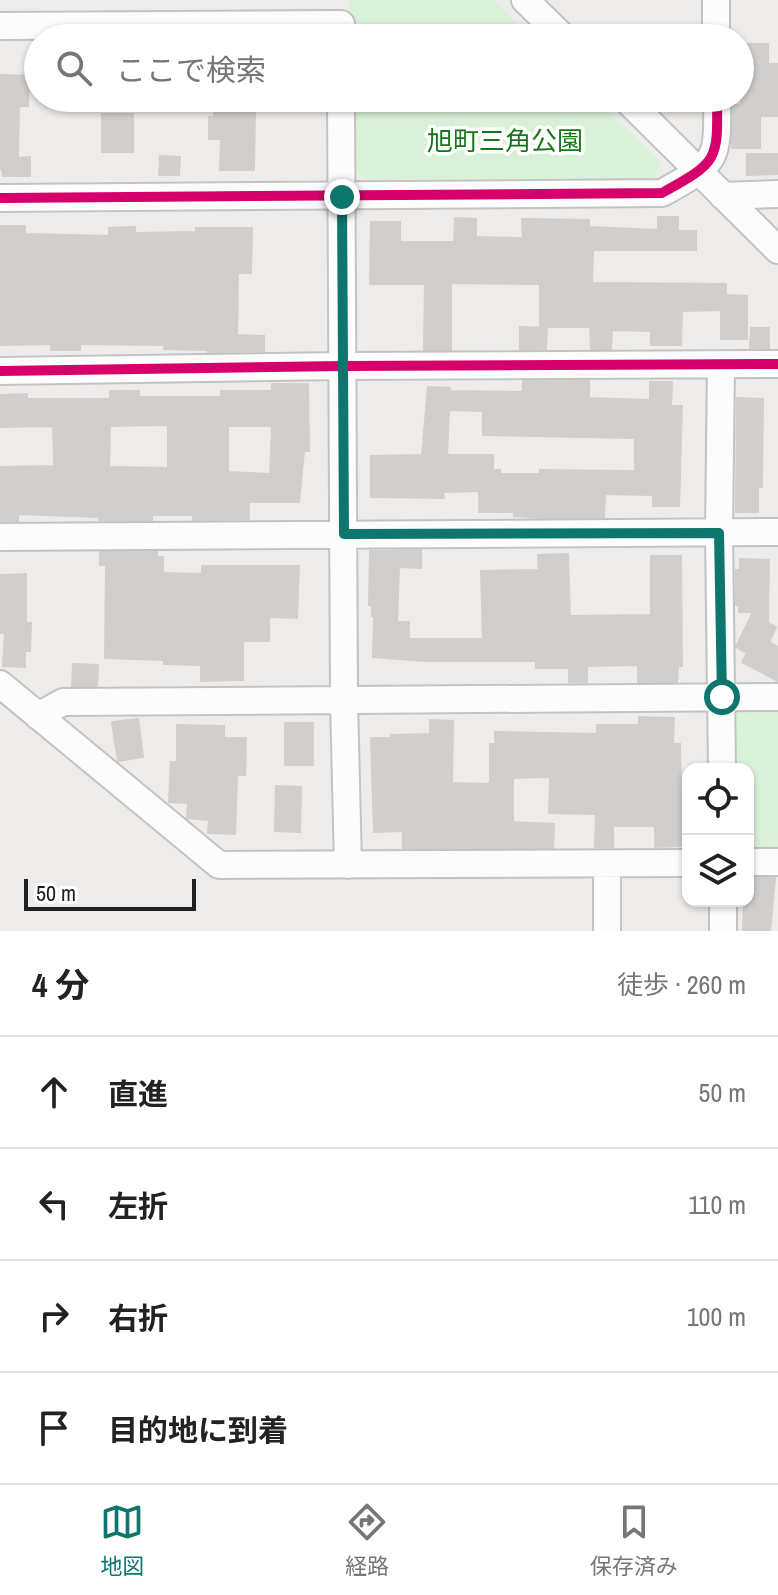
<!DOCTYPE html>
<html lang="ja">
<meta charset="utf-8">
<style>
:root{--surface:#fff;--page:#f6f6f6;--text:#222;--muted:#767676;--line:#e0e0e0;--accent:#0f766e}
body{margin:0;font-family:"Archivo Narrow","Noto Sans JP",sans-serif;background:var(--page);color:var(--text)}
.controls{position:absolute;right:24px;bottom:24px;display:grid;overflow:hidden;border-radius:16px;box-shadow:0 2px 6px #0004}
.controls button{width:72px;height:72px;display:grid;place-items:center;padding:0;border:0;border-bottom:2px solid var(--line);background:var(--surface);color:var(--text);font:40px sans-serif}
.scale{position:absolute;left:24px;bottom:20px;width:172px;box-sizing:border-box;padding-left:8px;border:4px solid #202020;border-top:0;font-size:22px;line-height:28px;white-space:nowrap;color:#202020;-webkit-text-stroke:6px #fff;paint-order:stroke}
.stop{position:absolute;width:24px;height:24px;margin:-18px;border:6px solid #0f766e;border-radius:50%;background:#fff}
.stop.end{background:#0f766e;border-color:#fff;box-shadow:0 2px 8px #0008}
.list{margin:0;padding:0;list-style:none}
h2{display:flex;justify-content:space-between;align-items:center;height:104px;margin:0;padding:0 32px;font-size:34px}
h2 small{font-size:26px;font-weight:400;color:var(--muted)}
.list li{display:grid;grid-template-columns:52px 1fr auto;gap:24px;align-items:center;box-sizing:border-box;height:112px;padding:0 32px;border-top:2px solid var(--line)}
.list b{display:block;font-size:30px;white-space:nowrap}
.list em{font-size:26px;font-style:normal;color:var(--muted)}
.icon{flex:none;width:44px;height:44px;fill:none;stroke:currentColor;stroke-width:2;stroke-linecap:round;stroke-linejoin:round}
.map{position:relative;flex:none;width:778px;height:931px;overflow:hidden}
.search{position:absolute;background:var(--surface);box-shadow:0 2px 6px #0004;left:24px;right:24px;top:24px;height:88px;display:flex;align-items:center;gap:20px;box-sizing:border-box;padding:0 28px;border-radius:44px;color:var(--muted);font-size:30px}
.sheet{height:552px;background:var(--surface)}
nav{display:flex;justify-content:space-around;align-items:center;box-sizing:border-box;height:112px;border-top:2px solid var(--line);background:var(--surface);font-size:22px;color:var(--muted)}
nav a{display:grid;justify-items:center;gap:4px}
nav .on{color:var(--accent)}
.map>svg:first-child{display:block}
</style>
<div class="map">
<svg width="778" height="931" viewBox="0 0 778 931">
<rect width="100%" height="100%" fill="#eeecea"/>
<!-- park -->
<path fill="#daf1d9" d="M349 0H493L532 38H350Z
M350 98H594L661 162 651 183H368L350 164Z
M731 706H778V848H748V769H732Z"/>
<!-- building -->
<path fill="#d1cfcd" stroke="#d1cecc" stroke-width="2" fill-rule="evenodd" d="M741 44H768V64H778V116H760V148H732L733 105H741Z
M0 75 29 76 28 106H19L18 158 30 157V176H3L2 169H0Z
M214 98H243V108H255L254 170H220L221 139H209V117H214Z
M102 114H133V152H102Z
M747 154H778V174L747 175Z
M160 156 180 157 179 175H159Z
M658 217H678V231H696V250H593L592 283 726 284V295L747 296V339H721V310L682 311 681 345H651V331L612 330 611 349H591L590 327H540V284L451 283V350H424L425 284H370L371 222H400V242H454L455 218 476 219V237L523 238 522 219 589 220V227L658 230Z
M0 226H25V234L109 236V228L135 227V233L196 232V228H252L251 273H238L237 335 264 336V351L208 352V350L164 349 165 345 80 344V350H51V344L0 345Z
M520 327 547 328 546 349H520Z
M751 328H769V348H750Z
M523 381H589V398L650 400V382H672L671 406H682L679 506H653V495L605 494 604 517 544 518 514 516V512H479V491L443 492 444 498 371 497V456L422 455 428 387 450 388 449 391 523 392ZM449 410 483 411V435L635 438V471L540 470V474H500V470H493V455H447Z
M272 384H308L309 451H304L299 502H249V519L193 520V515H152V520H99V517L18 514V521H0V467L54 466 53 426 0 427V395L27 394V399H110V391H139V397H221V391H272ZM168 425V468L109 467 110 426ZM228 426H272L270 474 228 472Z
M737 398 763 399 762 487H758V512H736Z
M421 550V568L399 567 397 622H409V639H483L481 571 539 570 538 555 568 554 570 616 651 615V556H681L682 666H678L677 682H638V665L587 666V682H569V668H536V661H426L373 657 374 616H372V605H369L370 551Z
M100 552H157V557H163V573L202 574V566H299L297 618 269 617V641H243V680L201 681V665L164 664V660L105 658 106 565H100Z
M740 559 769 560 768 623 776 627 769 642 778 647V681L742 662 747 653 736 647 753 612H739V605H736V570H740Z
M26 574V623H31L30 651H25V667L3 666 5 633H0V575Z
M73 664 98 665 97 686H72Z
M639 717 674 718 673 744H680L682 846 655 847V826H613V847H595L596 814 549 813 550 777 513 778V822L554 824 553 848H403V831L374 832 371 738H391V735L430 734V720L453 721 452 783 487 784 490 783V744H495V732L597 734V725H639Z
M138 719 143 757 118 761 112 722Z
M285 723H313V765H285Z
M177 725 224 726V738H246L245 775H237L235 834 208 833 209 820 187 818 188 803 169 802 171 762H177Z
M276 786 301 787 300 832 275 831Z
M754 878H775L770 931H743L744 901H748V896H753Z"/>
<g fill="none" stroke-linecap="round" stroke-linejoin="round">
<defs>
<path id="minor" d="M525 0 564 38
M716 0V38
M0 26 341 24
M341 98 344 700 348 865
M625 98 778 250
M723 196 778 194
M0 198 662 193C718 162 718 161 717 98
M721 366 719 533 722 769
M0 371 342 366 778 364
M0 537 778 532
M0 684 219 865 688 863
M38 716 63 702 778 697
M748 862H778
M607 864V931
M723 931V901"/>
</defs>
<!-- minor casing -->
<use href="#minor" stroke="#c4c3c2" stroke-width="30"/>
<!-- minor -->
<use href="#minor" stroke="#fcfcfc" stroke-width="26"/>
<defs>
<path id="cycleway" d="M0 198 662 193C718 162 718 161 717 98
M0 371 342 366 778 364"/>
</defs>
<!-- cycleway casing -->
<use href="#cycleway" stroke="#fff" stroke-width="15"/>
<!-- cycleway -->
<use href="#cycleway" stroke="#d6006c" stroke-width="10"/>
</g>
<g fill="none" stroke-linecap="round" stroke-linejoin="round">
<!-- route -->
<path stroke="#0f766e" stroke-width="10" d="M342 197 344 534 719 533 722 697"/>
</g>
<g text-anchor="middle" stroke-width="7" stroke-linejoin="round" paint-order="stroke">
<!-- park labels -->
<g font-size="26" fill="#177619" stroke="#fff">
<text x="505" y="150">旭町三角公園</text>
</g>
</g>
</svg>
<div class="controls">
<button><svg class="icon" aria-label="locate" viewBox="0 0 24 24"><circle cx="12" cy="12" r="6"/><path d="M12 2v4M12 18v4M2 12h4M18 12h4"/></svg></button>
<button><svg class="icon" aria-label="layers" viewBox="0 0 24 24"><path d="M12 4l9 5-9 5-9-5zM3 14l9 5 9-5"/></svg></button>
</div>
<div class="scale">50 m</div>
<div class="stop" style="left:722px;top:697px"></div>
<div class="stop end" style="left:342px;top:197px"></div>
<div class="search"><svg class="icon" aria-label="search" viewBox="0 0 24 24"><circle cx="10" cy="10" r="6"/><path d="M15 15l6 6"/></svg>ここで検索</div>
</div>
<section class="sheet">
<h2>4 分<small>徒歩 · 260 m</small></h2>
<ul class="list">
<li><svg class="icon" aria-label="ahead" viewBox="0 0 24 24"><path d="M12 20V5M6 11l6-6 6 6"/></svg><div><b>直進</b></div><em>50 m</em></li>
<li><svg class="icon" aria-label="left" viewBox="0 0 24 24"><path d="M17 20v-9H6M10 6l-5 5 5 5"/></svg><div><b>左折</b></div><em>110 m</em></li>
<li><svg class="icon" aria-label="right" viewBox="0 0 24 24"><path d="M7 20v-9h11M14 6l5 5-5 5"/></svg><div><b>右折</b></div><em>100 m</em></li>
<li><svg class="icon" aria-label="arrive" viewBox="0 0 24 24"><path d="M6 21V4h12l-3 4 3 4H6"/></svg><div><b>目的地に到着</b></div></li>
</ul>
</section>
<nav>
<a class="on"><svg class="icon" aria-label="map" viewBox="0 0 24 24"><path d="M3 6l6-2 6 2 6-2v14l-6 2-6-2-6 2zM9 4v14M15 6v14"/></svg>地図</a>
<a><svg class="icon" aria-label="directions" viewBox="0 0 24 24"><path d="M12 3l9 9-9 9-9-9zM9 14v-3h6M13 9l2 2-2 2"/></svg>経路</a>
<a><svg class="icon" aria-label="saved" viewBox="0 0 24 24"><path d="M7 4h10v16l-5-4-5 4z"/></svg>保存済み</a>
</nav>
